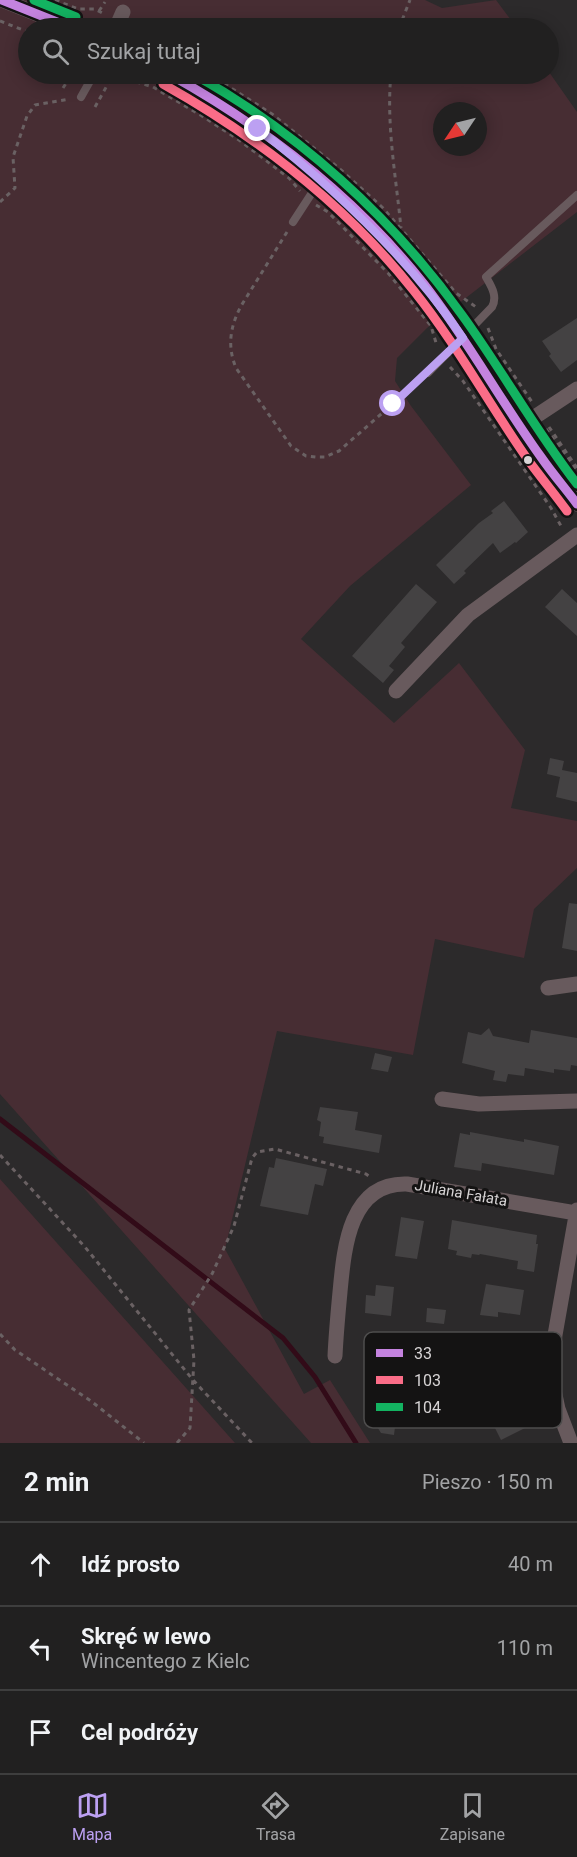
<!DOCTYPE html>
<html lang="pl">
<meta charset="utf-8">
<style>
:root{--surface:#212020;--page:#2d2d2d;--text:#f1f3f6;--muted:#a2a3a5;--line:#3e3e3e;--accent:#bca0f2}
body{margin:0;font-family:Roboto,sans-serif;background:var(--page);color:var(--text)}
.compass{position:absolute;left:433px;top:102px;width:54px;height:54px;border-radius:50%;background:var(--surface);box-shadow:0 3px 15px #0003;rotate:235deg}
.stop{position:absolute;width:18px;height:18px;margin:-14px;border:4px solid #bca0f2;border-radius:50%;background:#fff}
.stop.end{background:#bca0f2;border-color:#fff;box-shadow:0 2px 6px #0008}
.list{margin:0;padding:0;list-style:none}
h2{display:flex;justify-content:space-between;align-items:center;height:78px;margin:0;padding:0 24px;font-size:26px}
h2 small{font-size:20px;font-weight:400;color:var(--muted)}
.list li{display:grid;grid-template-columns:39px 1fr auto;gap:18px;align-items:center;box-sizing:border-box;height:84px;padding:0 24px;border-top:2px solid var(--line)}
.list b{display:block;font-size:22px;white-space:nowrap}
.list p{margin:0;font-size:20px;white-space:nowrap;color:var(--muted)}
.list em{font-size:20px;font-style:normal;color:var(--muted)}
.icon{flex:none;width:33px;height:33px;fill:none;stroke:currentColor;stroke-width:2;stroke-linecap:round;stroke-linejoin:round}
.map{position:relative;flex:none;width:577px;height:1443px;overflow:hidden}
.search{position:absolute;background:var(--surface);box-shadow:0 3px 15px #0003;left:18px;right:18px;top:18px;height:66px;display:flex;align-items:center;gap:15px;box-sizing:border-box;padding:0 21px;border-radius:33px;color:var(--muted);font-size:22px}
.sheet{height:330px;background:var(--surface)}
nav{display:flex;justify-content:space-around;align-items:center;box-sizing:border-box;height:84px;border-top:2px solid var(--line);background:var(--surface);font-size:16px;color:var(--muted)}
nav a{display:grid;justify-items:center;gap:3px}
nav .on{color:var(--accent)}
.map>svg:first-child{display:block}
</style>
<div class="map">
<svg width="577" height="1443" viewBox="0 0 577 1443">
<rect width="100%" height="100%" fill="#2c2a2b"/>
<!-- green -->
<path fill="#472d33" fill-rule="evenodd" d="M0 0H425L442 8 496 0 517 28H28V74H548L549 72 577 112V212L427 328 397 358 395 381 411 406 471 485 350 586 301 639 394 723 459 663 525 750 511 808 577 821V868L534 909 524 958 435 939 413 1055 277 1031 225 1249 304 1394 330 1380 370 1443H311L0 1094ZM442 111H478V147H442Z
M0 1179 235 1443H0Z"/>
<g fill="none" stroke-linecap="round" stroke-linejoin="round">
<!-- stream -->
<path stroke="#320b18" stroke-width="5" d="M0 1119 283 1338 315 1377 356 1443"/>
</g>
<!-- building -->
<path fill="#444243" d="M577 318V360L561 372 549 356 551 354 542 341Z
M504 501 528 532 516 543 515 542 500 553 493 543 464 571 466 573 454 584 436 565 479 523 493 513 491 511Z
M416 584 437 602 401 643 405 647 389 666 394 670 383 683 352 656Z
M562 589 577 603V636L545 607Z
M550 758 564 761 562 770 577 773V802L556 797 560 777 547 774Z
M569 903 577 904V951L562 948Z
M489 1028 493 1036 529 1043 531 1030 577 1038V1066L571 1065 570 1071 554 1069V1073L525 1068 524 1076 508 1074 506 1082 493 1080 495 1071 462 1063 468 1032 481 1035Z
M375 1053 392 1057 388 1072 371 1069Z
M320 1107 358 1112 355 1130 382 1135 379 1153 323 1143 324 1137 319 1136 321 1122 317 1120Z
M470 1132 524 1142V1139L559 1146 554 1175 482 1163 481 1171 454 1167 460 1133 470 1135Z
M276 1158 327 1169 323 1186 315 1184 308 1215 260 1206 269 1167 274 1168Z
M401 1217 424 1221 417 1259 395 1256Z
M452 1220 537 1235 536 1244H538L534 1272 517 1269 518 1261 480 1254 479 1255 472 1254 471 1258 456 1255 457 1251 448 1249Z
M486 1284 524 1290 520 1315 498 1312V1317L480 1315Z
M376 1285 394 1287 391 1316 365 1313 366 1295 375 1296Z
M427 1308 446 1310 444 1324 426 1322Z
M379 1386 405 1388 404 1396 414 1397 412 1428 395 1427 394 1435 381 1433 369 1414 377 1407Z
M515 1393 522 1410 520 1411 527 1427 501 1440 490 1418 500 1414 495 1403Z"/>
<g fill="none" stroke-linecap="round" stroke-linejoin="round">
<!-- path -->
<path stroke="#6a6163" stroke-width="3" stroke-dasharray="4.5 4.5" stroke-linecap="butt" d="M55 0 78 9H95L104 14
M99 11 105 2
M0 21 28 32
M399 28 410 0
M110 74 153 87 202 116 239 140 289 178 300 191
M209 74 272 114 340 169 383 208 456 293 476 307
M391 74C386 124 396 177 401 228
M141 82 145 74
M63 88 72 74
M95 107 113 75
M0 202 15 188 13 157 27 116 35 105 70 99
M316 205 328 212 388 273 431 326 437 346
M287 232 241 306C230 327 227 346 236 368L291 446 306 456 316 457H325L339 451 420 380
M488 328 496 349 532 402
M450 367 463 381 551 508 561 526
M549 427 577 468
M546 429 577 471
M0 1155 85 1247 193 1380 252 1443
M0 1334 15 1350 91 1401 144 1443
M177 1443 190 1428 194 1360 189 1310 212 1274 234 1226 252 1158 257 1152 275 1149 366 1174 370 1177"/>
<!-- service -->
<path stroke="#685a5d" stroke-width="8" d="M81 97 94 74
M293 222 321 179
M428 373 492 307C498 296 491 286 486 277L577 195"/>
<!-- minor -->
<path stroke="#685a5d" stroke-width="15" d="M2 0 72 28
M116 28 123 12
M169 74C279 131 379 219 451 320 483 365 510 412 541 457 553 473 565 488 577 504
M521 426 577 389
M396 691 468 615 577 535
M548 988 577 984
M442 1099 479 1104 577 1101
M335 1356C336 1335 338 1313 340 1292 344 1249 349 1182 407 1184L576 1213
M571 1443 558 1409 551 1376 555 1335 577 1210"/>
<defs>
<path id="bus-1" d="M2 0 72 28
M169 74C266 128 354 196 424 284 467 339 500 400 541 457 552 473 565 488 577 504"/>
<path id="bus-2" d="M163 84C259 138 346 205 414 291 458 346 491 408 531 464 543 480 556 496 567 511"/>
<path id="bus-3" d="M34 0 76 17
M193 74C299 133 391 216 462 315 502 370 535 430 577 484"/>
</defs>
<!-- bus-1 casing -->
<use href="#bus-1" stroke="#141313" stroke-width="14"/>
<!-- bus-2 casing -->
<use href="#bus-2" stroke="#141313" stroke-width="14"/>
<!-- bus-3 casing -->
<use href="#bus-3" stroke="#141313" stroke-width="14"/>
<!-- bus-1 -->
<use href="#bus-1" stroke="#c483df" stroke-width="9"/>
<!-- bus-2 -->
<use href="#bus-2" stroke="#fb6d88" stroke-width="9"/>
<!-- bus-3 -->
<use href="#bus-3" stroke="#13b361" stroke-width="9"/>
</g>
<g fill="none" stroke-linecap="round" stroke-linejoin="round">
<!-- route -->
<path stroke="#bca0f2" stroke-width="8" d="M258 129C336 189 407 256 463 338L393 404"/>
</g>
<!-- markers -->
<circle fill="#d7d4d5" stroke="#141313" stroke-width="2" cx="528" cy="460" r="5"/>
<g text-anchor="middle" stroke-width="6" stroke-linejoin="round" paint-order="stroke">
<!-- street labels -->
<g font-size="15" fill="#d7d4d5" stroke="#141313">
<text transform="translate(461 1193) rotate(10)" y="5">Juliana Fałata</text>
</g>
</g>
<!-- legend -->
<rect x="364" y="1332" width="198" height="96" rx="9" fill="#141313" stroke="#4e4d4d" stroke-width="1.5"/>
<rect x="376" y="1349" width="27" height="8" fill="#c483df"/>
<rect x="376" y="1376" width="27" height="8" fill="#fb6d88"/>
<rect x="376" y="1403" width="27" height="8" fill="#13b361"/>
<g font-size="16" fill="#d7d4d5">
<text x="414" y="1359">33</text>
<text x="414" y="1386">103</text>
<text x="414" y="1413">104</text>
</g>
</svg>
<svg class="compass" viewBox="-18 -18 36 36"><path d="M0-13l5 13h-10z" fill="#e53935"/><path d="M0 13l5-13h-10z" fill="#a2a3a5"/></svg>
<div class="stop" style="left:393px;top:404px"></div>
<div class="stop end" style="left:258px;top:129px"></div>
<div class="search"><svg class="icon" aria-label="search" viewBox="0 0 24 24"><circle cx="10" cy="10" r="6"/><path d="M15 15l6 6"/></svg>Szukaj tutaj</div>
</div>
<section class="sheet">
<h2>2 min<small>Pieszo · 150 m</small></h2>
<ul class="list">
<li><svg class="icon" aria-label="ahead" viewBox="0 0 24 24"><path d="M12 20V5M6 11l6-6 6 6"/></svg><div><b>Idź prosto</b></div><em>40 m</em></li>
<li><svg class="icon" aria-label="left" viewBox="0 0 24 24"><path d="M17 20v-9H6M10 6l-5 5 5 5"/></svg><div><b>Skręć w lewo</b><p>Wincentego z Kielc</p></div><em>110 m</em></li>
<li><svg class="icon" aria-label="arrive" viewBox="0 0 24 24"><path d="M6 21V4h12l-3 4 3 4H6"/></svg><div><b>Cel podróży</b></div></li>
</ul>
</section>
<nav>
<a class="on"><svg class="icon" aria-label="map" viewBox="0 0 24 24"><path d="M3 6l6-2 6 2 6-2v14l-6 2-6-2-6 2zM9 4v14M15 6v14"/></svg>Mapa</a>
<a><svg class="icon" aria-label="directions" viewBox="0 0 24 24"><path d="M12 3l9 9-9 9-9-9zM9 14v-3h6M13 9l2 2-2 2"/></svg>Trasa</a>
<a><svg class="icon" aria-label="saved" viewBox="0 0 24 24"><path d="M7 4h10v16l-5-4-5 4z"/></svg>Zapisane</a>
</nav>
